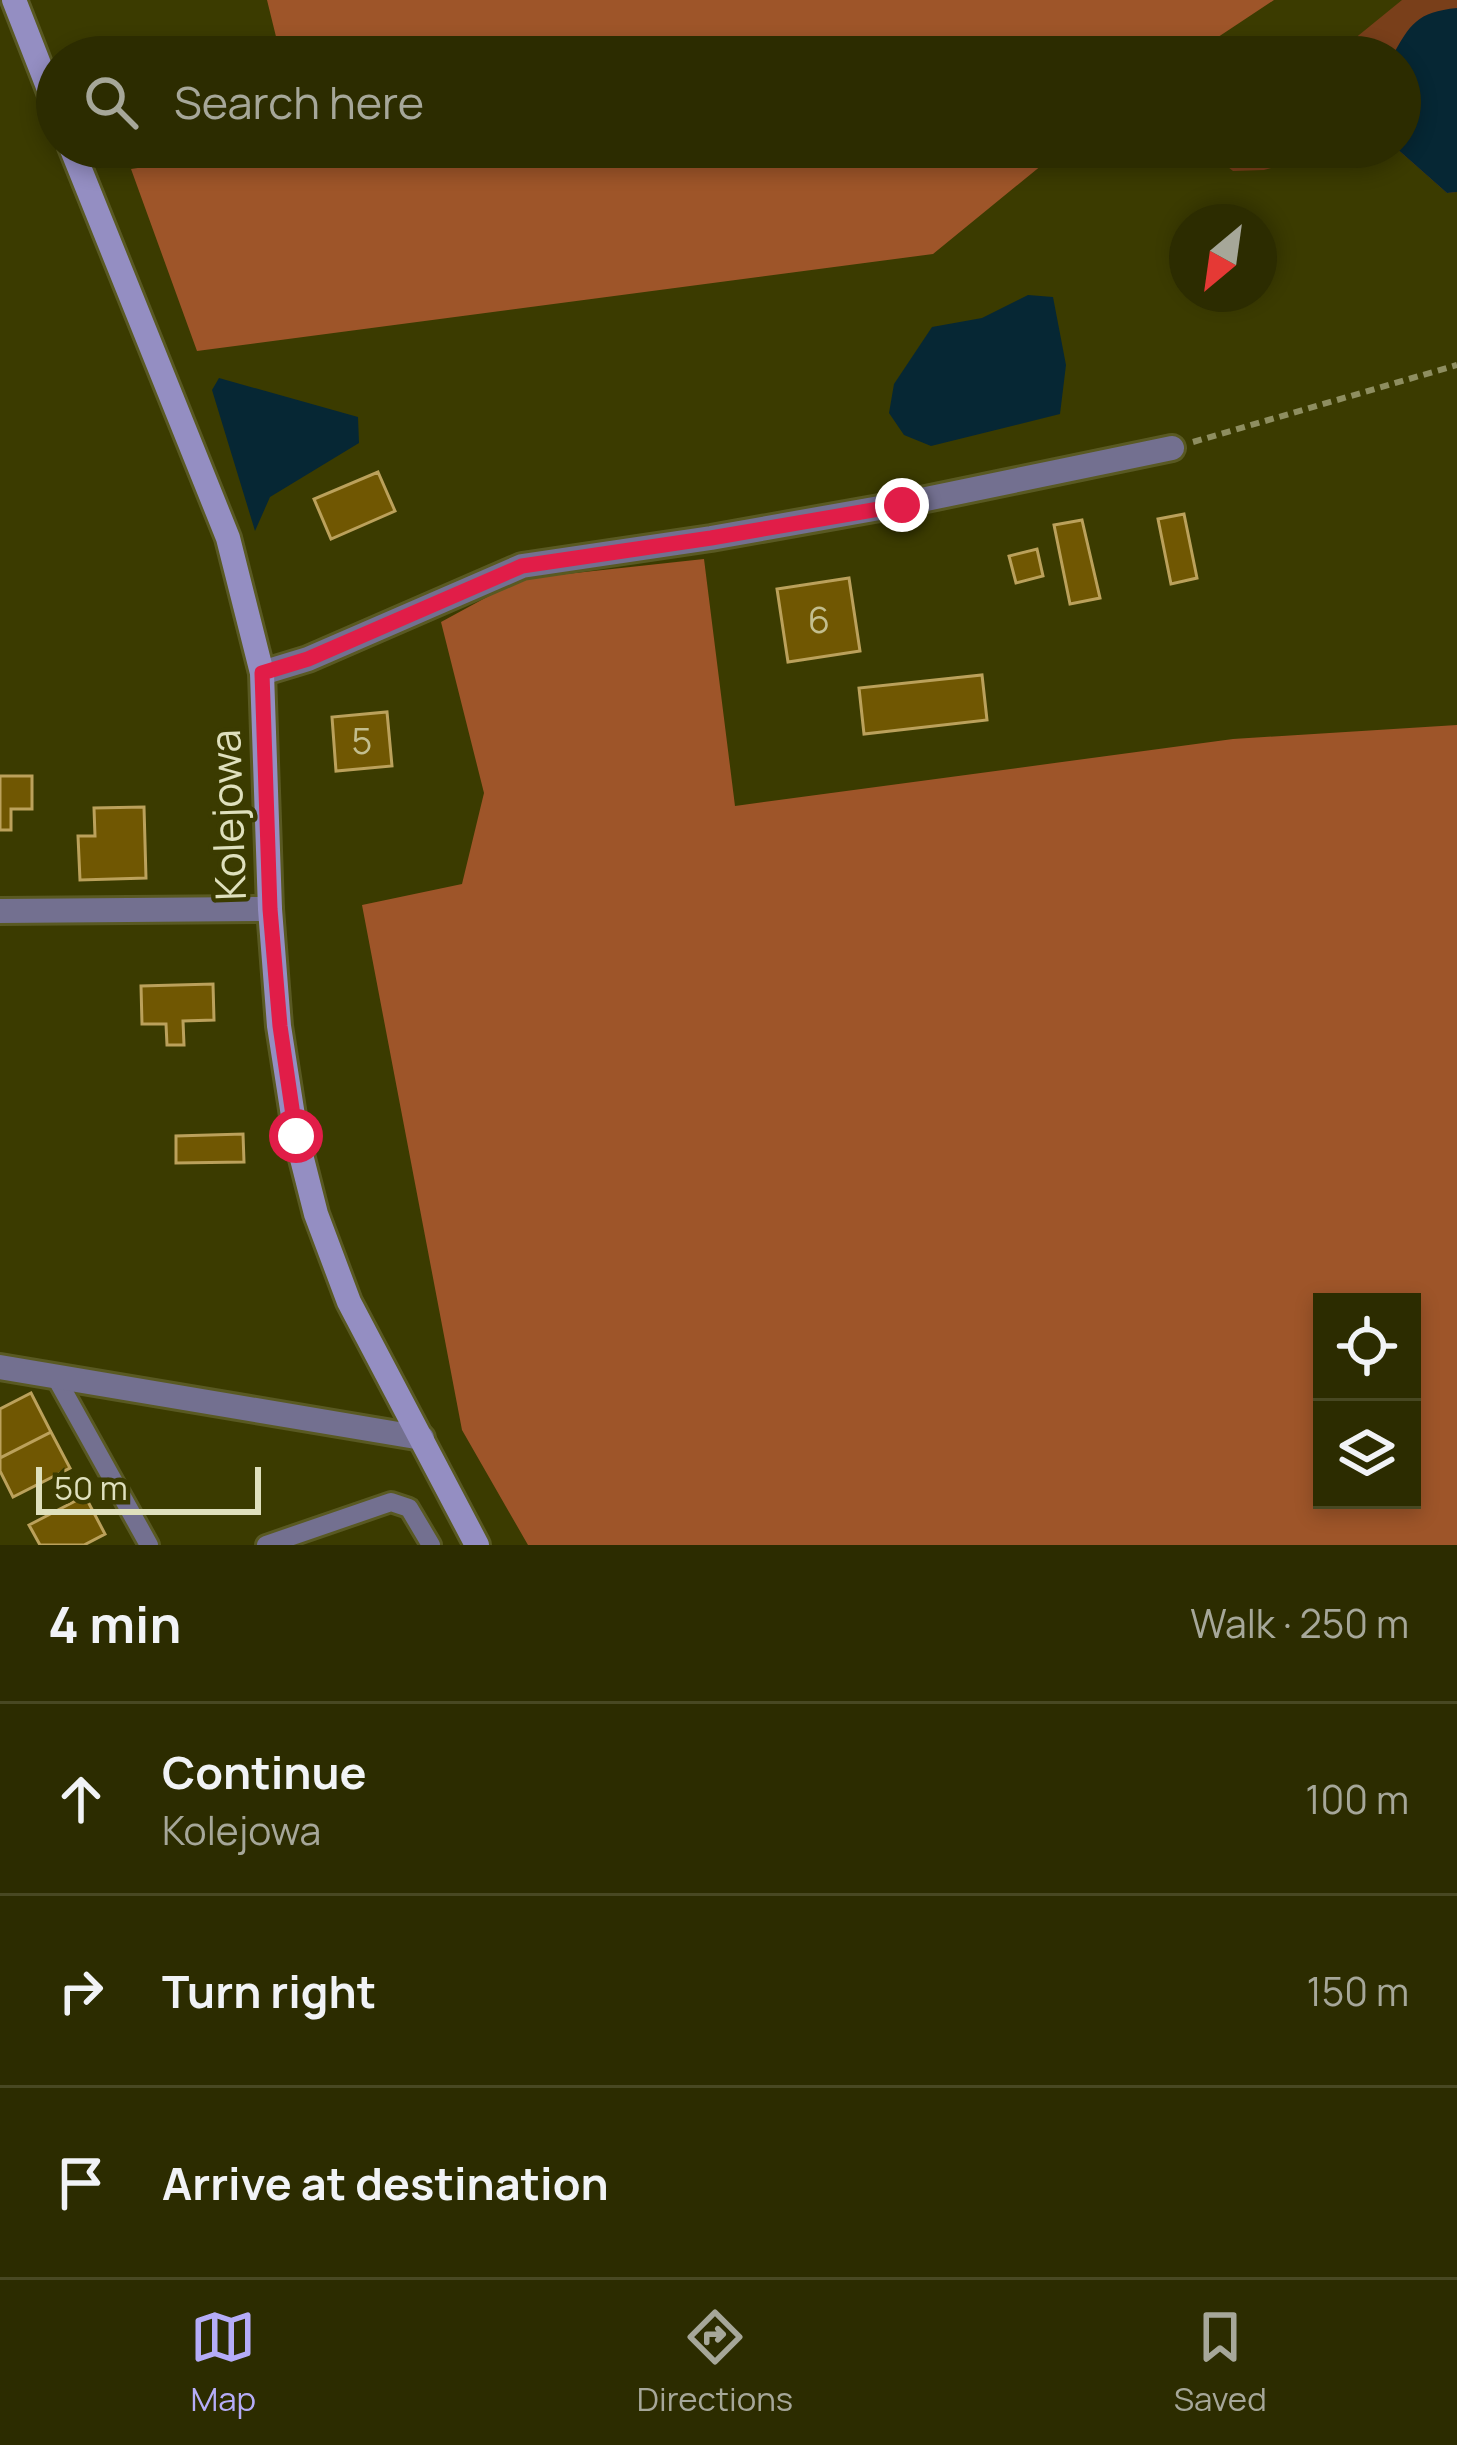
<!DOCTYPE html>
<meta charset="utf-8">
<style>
:root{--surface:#2c2c00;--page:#34340a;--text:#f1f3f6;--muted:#a6a799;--line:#484822;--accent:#b5acf8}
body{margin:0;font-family:Manrope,sans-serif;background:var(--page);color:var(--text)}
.controls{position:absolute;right:36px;bottom:36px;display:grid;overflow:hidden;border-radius:0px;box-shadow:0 6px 18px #0003}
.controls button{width:108px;height:108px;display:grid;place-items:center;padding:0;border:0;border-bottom:3px solid var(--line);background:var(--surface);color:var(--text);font:60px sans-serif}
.compass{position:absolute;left:1169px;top:204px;width:108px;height:108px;border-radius:50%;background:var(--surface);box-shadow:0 6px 18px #0003;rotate:209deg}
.scale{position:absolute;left:36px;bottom:30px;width:225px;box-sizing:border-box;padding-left:12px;border:6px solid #dfe0bd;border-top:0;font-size:33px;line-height:42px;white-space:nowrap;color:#dfe0bd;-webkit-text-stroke:9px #3b3b00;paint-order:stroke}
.stop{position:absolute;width:36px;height:36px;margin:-27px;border:9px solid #e11d48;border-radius:50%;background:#fff}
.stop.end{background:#e11d48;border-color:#fff;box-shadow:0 3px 12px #0008}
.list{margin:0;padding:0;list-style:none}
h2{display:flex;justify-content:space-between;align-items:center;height:156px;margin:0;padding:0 48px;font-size:51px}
h2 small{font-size:39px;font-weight:400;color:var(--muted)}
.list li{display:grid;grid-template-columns:78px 1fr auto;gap:36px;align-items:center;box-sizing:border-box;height:192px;padding:0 48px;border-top:3px solid var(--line)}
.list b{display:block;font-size:45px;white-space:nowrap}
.list p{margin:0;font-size:39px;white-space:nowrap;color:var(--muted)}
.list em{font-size:39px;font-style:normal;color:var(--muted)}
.icon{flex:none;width:66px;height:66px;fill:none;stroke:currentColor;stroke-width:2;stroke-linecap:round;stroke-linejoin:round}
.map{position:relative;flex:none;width:1457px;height:1545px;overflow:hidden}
.search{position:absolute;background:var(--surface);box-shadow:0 6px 18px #0003;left:36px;right:36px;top:36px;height:132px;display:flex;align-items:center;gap:30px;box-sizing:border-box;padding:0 42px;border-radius:66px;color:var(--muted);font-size:45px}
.sheet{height:732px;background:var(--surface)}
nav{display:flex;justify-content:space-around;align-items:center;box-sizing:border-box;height:168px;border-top:3px solid var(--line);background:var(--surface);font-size:33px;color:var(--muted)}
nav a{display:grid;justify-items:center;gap:6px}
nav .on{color:var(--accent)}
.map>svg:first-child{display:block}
</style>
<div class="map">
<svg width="1457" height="1545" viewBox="0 0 1457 1545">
<rect width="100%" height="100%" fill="#3b3b00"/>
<!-- green -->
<path fill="#793f1a" d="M1402 0H1457V192L1447 193 1395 147H1400V57H1332Z
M1208 147H1345L1264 170 1233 171 1208 151Z"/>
<!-- forest -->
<path fill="#9e5529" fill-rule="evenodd" d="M267 0H1274L1188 57H281Z
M278 147H1064L933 254 197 351 131 169Z
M704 559 735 806 1233 739 1457 725V1545H528L462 1430 362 905 462 884 484 793 441 622 520 579ZM1322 1302H1412V1500H1322Z"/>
<!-- water -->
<path fill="#062734" d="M1457 8V192L1447 193 1395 147H1400V57H1392C1410 24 1417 12 1457 8Z
M1028 295 1053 297 1066 365 1060 414 931 446 904 435 889 413 894 384 932 327 982 318Z
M219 378 358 417 359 443 270 497 255 531 212 390Z"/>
<!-- building -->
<path fill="#705702" stroke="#bba15b" stroke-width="3" d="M378 472 395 511 331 539 314 499Z
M1184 514 1197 578 1171 584 1158 519Z
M1082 520 1100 598 1070 604 1054 525Z
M1037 549 1043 576 1016 583 1009 556Z
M849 578 860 651 788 662 777 589Z
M982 675 987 720 864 734 859 688Z
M387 712 392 766 336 771 332 717Z
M0 776H32V809H11V830H0Z
M144 807 146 878 80 880 78 836H95L94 808Z
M213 984 214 1020 183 1021 184 1045H167L166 1024H142L141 986Z
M243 1134 244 1162 176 1163V1136Z
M31 1393 51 1432 0 1458V1409Z
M51 1432 70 1468 13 1497 0 1471V1458Z
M85 1496 105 1534 84 1545H40L29 1525Z"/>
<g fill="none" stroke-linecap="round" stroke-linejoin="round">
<defs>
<path id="lane" d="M55 1376 149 1545
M266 1545 391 1502 409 1508 431 1545"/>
<path id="street" d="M262 673 308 659 522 566 711 538 902 504 1172 448
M0 911 270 909
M0 1367 422 1438"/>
<path id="secondary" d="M14 0 57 110
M71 147 228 538 262 673 270 909 279 1026 296 1135 316 1214 349 1302 477 1545"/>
</defs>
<!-- lane casing -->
<use href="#lane" stroke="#595922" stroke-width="24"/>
<!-- street casing -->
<use href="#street" stroke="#595922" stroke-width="30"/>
<!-- secondary casing -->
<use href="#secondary" stroke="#595922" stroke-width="30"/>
<!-- path -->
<path stroke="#8e8e60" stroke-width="6" stroke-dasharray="9 6" stroke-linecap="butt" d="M1193 442 1457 365"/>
<!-- lane -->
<use href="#lane" stroke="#737090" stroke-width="18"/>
<!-- street -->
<use href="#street" stroke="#737090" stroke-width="24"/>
<!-- secondary -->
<use href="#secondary" stroke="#948ec2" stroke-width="24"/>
</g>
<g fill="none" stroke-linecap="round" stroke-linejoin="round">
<!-- route -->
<path stroke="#e11d48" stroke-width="15" d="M296 1136 280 1026 270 909 262 673 308 659 522 566 711 538 902 505"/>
</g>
<g text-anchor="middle" stroke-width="9" stroke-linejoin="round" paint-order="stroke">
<!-- number labels -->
<g font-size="36" fill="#c3be8e">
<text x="819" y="633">6</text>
<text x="362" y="754">5</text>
</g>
<!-- street labels -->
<g font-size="42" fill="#dfe0bd" stroke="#3b3b00">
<text transform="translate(228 815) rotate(-92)" y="15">Kolejowa</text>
</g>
</g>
</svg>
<div class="controls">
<button><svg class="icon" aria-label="locate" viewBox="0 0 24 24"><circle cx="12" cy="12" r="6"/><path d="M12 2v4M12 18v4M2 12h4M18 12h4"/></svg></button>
<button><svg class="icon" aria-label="layers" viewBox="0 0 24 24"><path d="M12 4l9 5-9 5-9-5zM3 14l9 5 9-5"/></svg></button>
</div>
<svg class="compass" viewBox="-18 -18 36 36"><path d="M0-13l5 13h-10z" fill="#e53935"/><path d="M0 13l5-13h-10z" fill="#a6a799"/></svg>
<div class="scale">50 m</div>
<div class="stop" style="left:296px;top:1136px"></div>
<div class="stop end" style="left:902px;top:505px"></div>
<div class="search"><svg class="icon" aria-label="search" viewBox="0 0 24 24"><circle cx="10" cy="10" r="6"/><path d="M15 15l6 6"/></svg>Search here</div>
</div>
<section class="sheet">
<h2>4 min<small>Walk · 250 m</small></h2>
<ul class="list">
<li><svg class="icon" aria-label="ahead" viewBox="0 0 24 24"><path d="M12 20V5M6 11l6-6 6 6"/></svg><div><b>Continue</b><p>Kolejowa</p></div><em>100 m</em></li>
<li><svg class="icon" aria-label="right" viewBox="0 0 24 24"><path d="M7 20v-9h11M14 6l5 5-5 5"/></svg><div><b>Turn right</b></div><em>150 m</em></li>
<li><svg class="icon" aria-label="arrive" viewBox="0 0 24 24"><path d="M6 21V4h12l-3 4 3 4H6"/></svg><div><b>Arrive at destination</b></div></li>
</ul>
</section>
<nav>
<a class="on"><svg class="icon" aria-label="map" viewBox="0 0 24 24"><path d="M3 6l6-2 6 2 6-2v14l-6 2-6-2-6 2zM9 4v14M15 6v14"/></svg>Map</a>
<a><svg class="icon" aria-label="directions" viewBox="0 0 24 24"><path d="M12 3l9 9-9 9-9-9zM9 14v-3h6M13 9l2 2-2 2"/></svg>Directions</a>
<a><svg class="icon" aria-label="saved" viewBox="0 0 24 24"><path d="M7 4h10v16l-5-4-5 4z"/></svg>Saved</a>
</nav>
